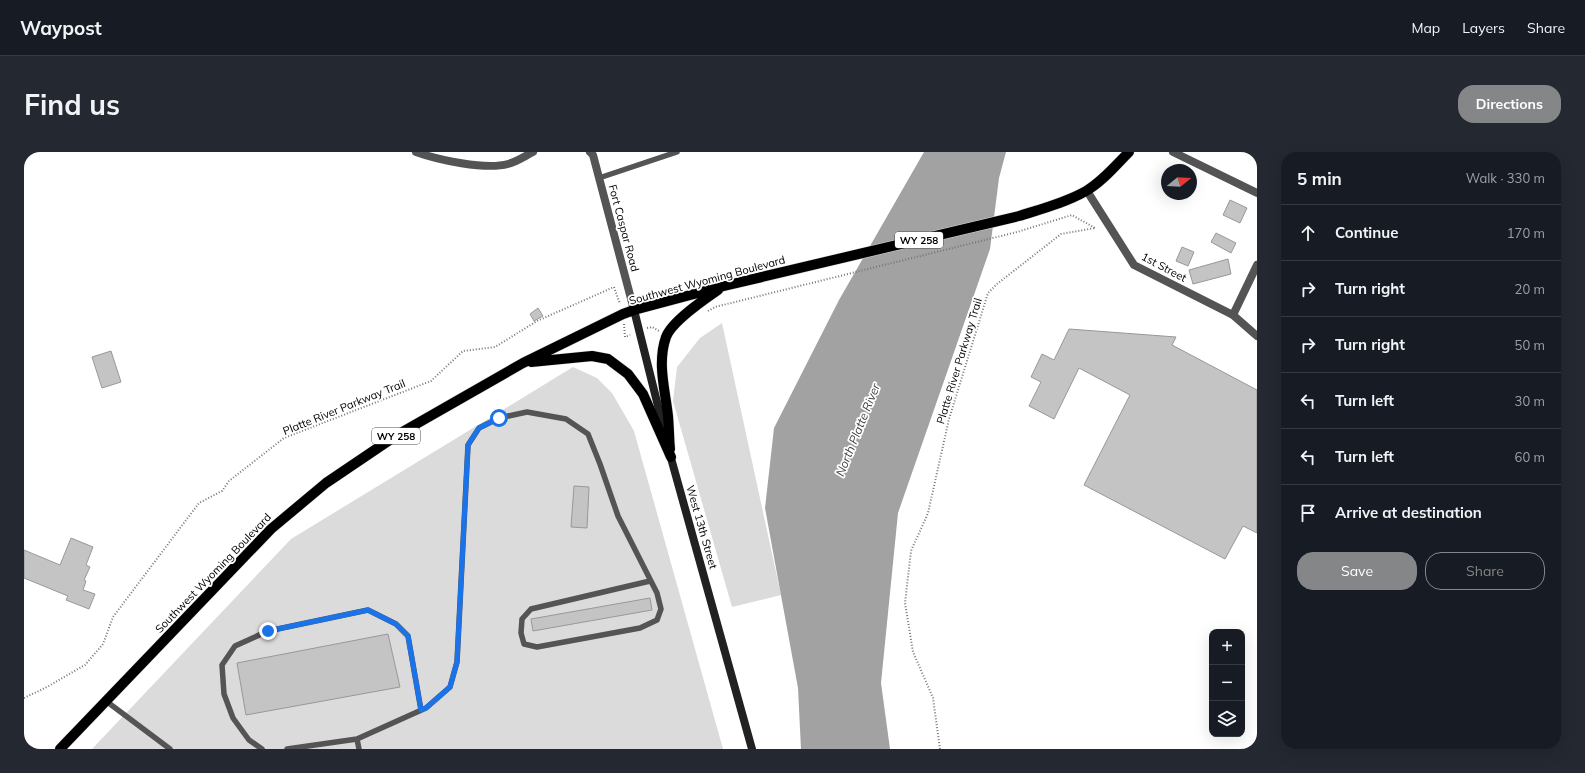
<!DOCTYPE html>
<meta charset="utf-8">
<style>
:root{--surface:#171b24;--page:#242831;--text:#f1f3f6;--muted:#9ea1a6;--line:#363941;--accent:#858687}
body{margin:0;font-family:Mulish,sans-serif;background:var(--page);color:var(--text)}
.controls{position:absolute;right:12px;bottom:12px;display:grid;overflow:hidden;border-radius:8px;box-shadow:0 4px 16px #0002}
.controls button{width:36px;height:36px;display:grid;place-items:center;padding:0;border:0;border-bottom:1px solid var(--line);background:var(--surface);color:var(--text);font:20px sans-serif}
.compass{position:absolute;left:1137px;top:12px;width:36px;height:36px;border-radius:50%;background:var(--surface);box-shadow:0 4px 16px #0002;rotate:72deg}
.stop{position:absolute;width:12px;height:12px;margin:-9px;border:3px solid #1a73e8;border-radius:50%;background:#fff}
.stop.end{background:#1a73e8;border-color:#fff;box-shadow:0 1px 4px #0008}
.list{margin:0;padding:0;list-style:none}
h2{display:flex;justify-content:space-between;align-items:center;height:52px;margin:0;padding:0 16px;font-size:17px}
h2 small{font-size:13px;font-weight:400;color:var(--muted)}
.list li{display:grid;grid-template-columns:26px 1fr auto;gap:12px;align-items:center;box-sizing:border-box;height:56px;padding:0 16px;border-top:1px solid var(--line)}
.list b{display:block;font-size:15px;white-space:nowrap}
.list em{font-size:13px;font-style:normal;color:var(--muted)}
.actions{display:flex;gap:8px;padding:12px 16px}
.actions a{flex:1;padding:9px 0;border:1px solid var(--accent);border-radius:16px;text-align:center;font-size:14px;color:var(--accent)}
.actions .main{background:var(--accent);color:#fff}
.icon{flex:none;width:22px;height:22px;fill:none;stroke:currentColor;stroke-width:2;stroke-linecap:round;stroke-linejoin:round}
.map{position:relative;flex:none;width:1233px;height:597px;overflow:hidden;border-radius:16px}
header{display:flex;align-items:center;gap:24px;box-sizing:border-box;height:56px;padding:0 20px;background:var(--surface);border-bottom:1px solid var(--line)}
header strong{font-size:19px}
nav{display:flex;gap:22px;margin-inline-start:auto;font-size:14px}
.intro{display:flex;align-items:center;justify-content:space-between;box-sizing:border-box;height:96px;padding:0 24px}
h1{margin:0;font-size:28px}
.button{padding:10px 18px;border-radius:16px;background:var(--accent);color:#fff;font-size:14px;font-weight:700}
main{display:flex;gap:24px;padding:0 24px}
aside{flex:1;background:var(--surface);border-radius:16px;box-shadow:0 4px 16px #0002}
.map>svg:first-child{display:block}
</style>
<header>
<strong>Waypost</strong>
<nav><a>Map</a><a>Layers</a><a>Share</a></nav>
</header>
<div class="intro"><h1>Find us</h1><a class="button">Directions</a></div>
<main>
<div class="map">
<svg width="1233" height="597" viewBox="0 0 1233 597">
<rect width="100%" height="100%" fill="#fff"/>
<!-- green -->
<path fill="#dbdbdb" d="M698 171 757 443 708 455 649 249 653 215 676 186Z
M549 215 573 226 588 241 610 279 699 597H68L267 387Z"/>
<!-- water -->
<path fill="#a2a2a2" d="M900 0H982L975 26 966 97 874 361 857 531 866 597H777L774 536 741 356 750 276 815 148Z"/>
<!-- building -->
<path fill="#c4c4c4" stroke="#989898" d="M1206 48 1223 56 1216 71 1199 63Z
M1192 81 1212 91 1207 101 1187 90Z
M1158 95 1170 100 1164 114 1152 109Z
M1204 107 1207 122 1169 132 1165 118Z
M514 156 519 164 510 169 506 162Z
M1045 177 1152 185 1148 193 1233 238V381L1219 374 1201 407 1060 333 1106 243 1055 216 1030 267 1005 254 1017 230 1007 225 1018 202 1030 208Z
M87 199 97 230 78 236 68 205Z
M550 334 565 335 563 376 547 375Z
M47 386 69 395 62 413 66 415 60 428 62 429 59 438 71 442 65 457 42 448 44 444 0 426V398L36 413Z
M626 446 628 458 509 479 507 467Z
M364 482 376 535 222 563 213 511Z"/>
<g fill="none" stroke-linecap="round" stroke-linejoin="round">
<defs>
<path id="primary" d="M507 210 568 204 584 207 604 222 619 242 647 305
M646 297C645 286 645 275 644 264 641 237 633 211 642 185 648 169 681 147 694 138
M36 597 247 377 302 331 373 283 499 211 599 162 610 158 700 134 995 64C1017 57 1041 51 1062 39 1078 30 1092 13 1105 0"/>
</defs>
<!-- primary casing -->
<use href="#primary" stroke="#dbdbdb" stroke-width="11"/>
<!-- path -->
<path stroke="#767676" stroke-width="2" stroke-dasharray="1 2" stroke-linecap="butt" d="M684 159 691 155 993 80 1048 63 1071 76
M600 172 601 185 606 183
M623 176 628 175 635 179
M0 546 23 535 61 513 79 492 89 465 175 351 198 339 205 329 260 286 407 229 439 199 471 195 513 169 590 135 596 152
M916 597 909 546 889 500 881 451 887 399 904 361 925 267 964 141 973 132 1037 82 1071 76"/>
<!-- service -->
<path stroke="#545454" stroke-width="5.5" d="M575 26 653 0
M82 549 146 597
M238 597 225 588 209 566 200 542 198 513 211 494 244 479 344 458 372 472 384 484 397 558
M263 597 333 587
M335 597 333 587 402 556 426 535 433 510 444 293 455 276 475 266 503 260 542 267 564 282 576 312 594 364 633 441 637 457 633 468 616 476 513 495 500 492 497 481 498 467 507 457 626 429"/>
<!-- minor -->
<path stroke="#545454" stroke-width="8" d="M392 0C414 8 461 18 484 12 492 10 501 4 509 0
M566 0 569 3 610 158
M1149 0 1233 41
M1209 163 1233 113"/>
<!-- tertiary -->
<path stroke="#545454" stroke-width="8" d="M1063 39 1110 113 1209 163 1233 184"/>
<!-- secondary -->
<path stroke="#212121" stroke-width="8" d="M610 158 642 286
M645 299 728 597"/>
<!-- primary -->
<use href="#primary" stroke="#000" stroke-width="10"/>
</g>
<g fill="none" stroke-linecap="round" stroke-linejoin="round">
<!-- route -->
<path stroke="#1a73e8" stroke-width="5" d="M244 479 344 458 372 472 384 484 397 558 402 556 426 535 433 510 444 293 455 276 475 266"/>
</g>
<g text-anchor="middle" stroke-width="3.5" stroke-linejoin="round" paint-order="stroke">
<!-- shield labels -->
<g fill="#fff" stroke="#4c4c4c" stroke-width="1">
<rect x="871" y="80" width="48" height="16" rx="3"/>
<rect x="348" y="276" width="48" height="16" rx="3"/>
</g>
<g font-size="10" font-weight="bold" fill="#000">
<text x="895" y="92">WY 258</text>
<text x="372" y="288">WY 258</text>
</g>
<!-- street labels -->
<g font-size="11" fill="#000" stroke="#fff">
<text transform="translate(600 76) rotate(75)" y="4">Fort Caspar Road</text>
<text transform="translate(1140 115) rotate(28)" y="4">1st Street</text>
<text transform="translate(683 128) rotate(-15)" y="4">Southwest Wyoming Boulevard</text>
<text transform="translate(935 209) rotate(-73)" y="4">Platte River Parkway Trail</text>
<text transform="translate(320 255) rotate(-22)" y="4">Platte River Parkway Trail</text>
<text transform="translate(678 375) rotate(74)" y="4">West 13th Street</text>
<text transform="translate(189 421) rotate(-46)" y="4">Southwest Wyoming Boulevard</text>
</g>
<!-- water labels -->
<g font-size="12" font-style="italic" fill="#434343" stroke="#fff">
<text transform="translate(834 278) rotate(-68)" y="4">North Platte River</text>
</g>
</g>
</svg>
<div class="controls">
<button>+</button>
<button>−</button>
<button><svg class="icon" aria-label="layers" viewBox="0 0 24 24"><path d="M12 4l9 5-9 5-9-5zM3 14l9 5 9-5"/></svg></button>
</div>
<svg class="compass" viewBox="-18 -18 36 36"><path d="M0-13l5 13h-10z" fill="#e53935"/><path d="M0 13l5-13h-10z" fill="#9ea1a6"/></svg>
<div class="stop" style="left:475px;top:266px"></div>
<div class="stop end" style="left:244px;top:479px"></div>
</div>
<aside>
<h2>5 min<small>Walk · 330 m</small></h2>
<ul class="list">
<li><svg class="icon" aria-label="ahead" viewBox="0 0 24 24"><path d="M12 20V5M6 11l6-6 6 6"/></svg><div><b>Continue</b></div><em>170 m</em></li>
<li><svg class="icon" aria-label="right" viewBox="0 0 24 24"><path d="M7 20v-9h11M14 6l5 5-5 5"/></svg><div><b>Turn right</b></div><em>20 m</em></li>
<li><svg class="icon" aria-label="right" viewBox="0 0 24 24"><path d="M7 20v-9h11M14 6l5 5-5 5"/></svg><div><b>Turn right</b></div><em>50 m</em></li>
<li><svg class="icon" aria-label="left" viewBox="0 0 24 24"><path d="M17 20v-9H6M10 6l-5 5 5 5"/></svg><div><b>Turn left</b></div><em>30 m</em></li>
<li><svg class="icon" aria-label="left" viewBox="0 0 24 24"><path d="M17 20v-9H6M10 6l-5 5 5 5"/></svg><div><b>Turn left</b></div><em>60 m</em></li>
<li><svg class="icon" aria-label="arrive" viewBox="0 0 24 24"><path d="M6 21V4h12l-3 4 3 4H6"/></svg><div><b>Arrive at destination</b></div></li>
</ul>
<div class="actions"><a class="main">Save</a><a>Share</a></div>
</aside>
</main>
